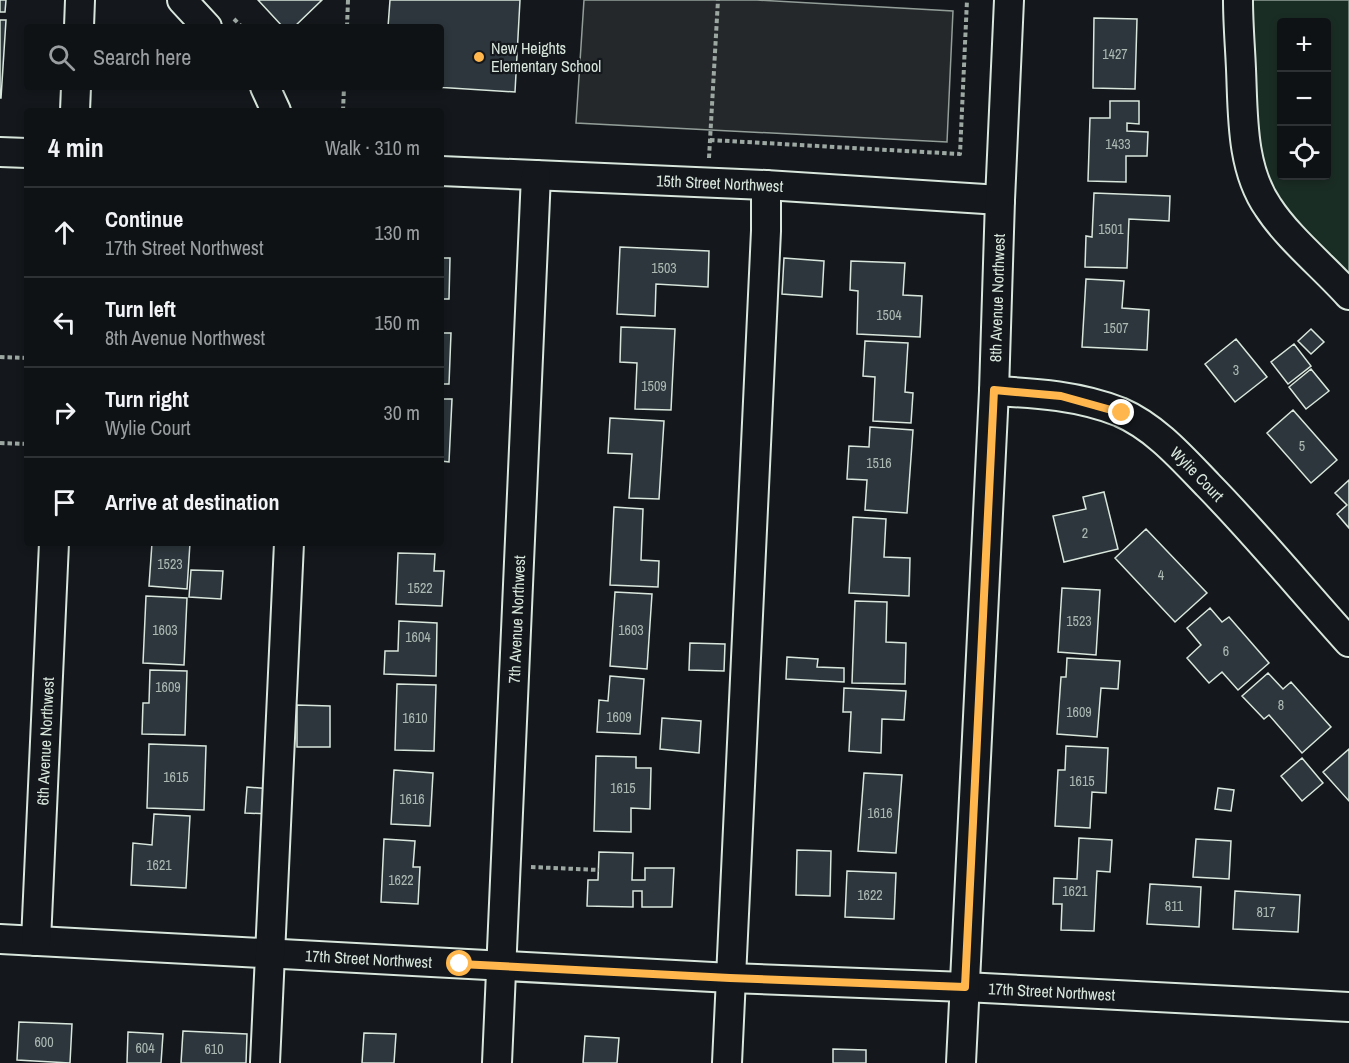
<!DOCTYPE html>
<meta charset="utf-8">
<style>
:root{--surface:#0f1215;--page:#1d2022;--text:#f1f3f6;--muted:#9b9ea0;--line:#2f3234}
body{margin:0;font-family:"Archivo Narrow",sans-serif;background:var(--page);color:var(--text)}
.controls{position:absolute;right:18px;top:18px;display:grid;overflow:hidden;border-radius:6px;box-shadow:0 3px 9px #0003}
.controls button{width:54px;height:54px;display:grid;place-items:center;padding:0;border:0;border-bottom:2px solid var(--line);background:var(--surface);color:var(--text);font:30px sans-serif}
.stop{position:absolute;width:18px;height:18px;margin:-14px;border:4px solid #ffb74d;border-radius:50%;background:#fff}
.stop.end{background:#ffb74d;border-color:#fff;box-shadow:0 2px 6px #0008}
.list{margin:0;padding:0;list-style:none}
h2{display:flex;justify-content:space-between;align-items:center;height:78px;margin:0;padding:0 24px;font-size:26px}
h2 small{font-size:20px;font-weight:400;color:var(--muted)}
.list li{display:grid;grid-template-columns:39px 1fr auto;gap:18px;align-items:center;box-sizing:border-box;height:90px;padding:0 24px;border-top:2px solid var(--line)}
.list b{display:block;font-size:22px;white-space:nowrap}
.list p{margin:0;font-size:20px;white-space:nowrap;color:var(--muted)}
.list em{font-size:20px;font-style:normal;color:var(--muted)}
.icon{flex:none;width:33px;height:33px;fill:none;stroke:currentColor;stroke-width:2;stroke-linecap:round;stroke-linejoin:round}
.map{position:relative;flex:none;width:1349px;height:1063px;overflow:hidden}
.search{position:absolute;background:var(--surface);box-shadow:0 3px 9px #0003;left:24px;top:24px;width:420px;height:66px;display:flex;align-items:center;gap:15px;box-sizing:border-box;padding:0 21px;border-radius:6px;color:var(--muted);font-size:22px}
.panel{position:absolute;background:var(--surface);box-shadow:0 3px 9px #0003;left:24px;top:108px;width:420px;height:438px;border-radius:6px}
.map>svg:first-child{display:block}
</style>
<div class="map">
<svg width="1349" height="1063" viewBox="0 0 1349 1063">
<rect width="100%" height="100%" fill="#14181c"/>
<!-- green -->
<path fill="#1a2d24" stroke="#939e99" stroke-width="1.5" fill-rule="evenodd" d="M1238 0H1349V289L1260 176ZM1282 22H1326V176H1282Z"/>
<!-- parking -->
<path fill="#24282b" stroke="#939e99" stroke-width="1.5" d="M584 0H757L953 11 947 142 576 123Z"/>
<!-- building -->
<path fill="#2c363c" stroke="#d8e6dc" stroke-width="1.5" d="M0 0H6L5 12H0Z
M258 0H322L294 27H283Z
M390 0H520L515 92 435 87H441V27H388Z
M1094 18 1137 19 1135 89 1093 88Z
M0 20H6L1 98H0Z
M1110 101H1139V124L1127 123V131L1148 132 1147 156H1126V182L1088 181 1090 118H1110Z
M1094 193 1170 196 1169 221 1129 219 1127 268 1085 267 1086 236 1092 237Z
M620 247 709 251 708 287 656 284 655 316 617 314Z
M441 258H450L449 299H441Z
M784 258 824 261 822 297 782 294Z
M851 261 905 263 903 295 922 296 920 337 857 334 858 291 850 290Z
M1086 279 1124 281 1122 308 1149 310 1147 350 1082 347Z
M621 327 675 329 671 410 635 409 637 363 620 362Z
M1311 329 1324 342 1311 354 1298 341Z
M441 333H451L449 384H441Z
M1236 339 1267 377 1235 402 1205 364Z
M865 341 908 343 905 392 913 393 911 423 873 421 875 377 863 376Z
M1294 344 1311 366 1288 384 1271 362Z
M1311 369 1329 391 1306 409 1289 387Z
M441 399H452L449 462 441 461Z
M1293 410 1337 460 1311 483 1267 433Z
M610 418 664 421 659 499 629 498 632 454 608 453Z
M870 427 913 430 907 513 865 510 867 480 847 479 849 446 869 447Z
M1349 480V528L1337 514 1347 505 1335 493Z
M1104 492 1118 549 1064 562 1053 516 1086 509 1083 497Z
M614 507 643 509 641 560 659 561 658 587 610 585Z
M853 517 886 519 884 557 910 558 909 596 849 593Z
M1146 529 1207 593 1175 622 1115 558Z
M152 543H190L187 589 149 586Z
M398 553 435 554 434 571H444L442 606 396 604Z
M191 570 223 571 221 599 189 597Z
M1062 588 1100 590 1096 655 1058 652Z
M615 592 652 594 647 669 610 666Z
M146 596 187 598 184 665 143 663Z
M855 601 887 602 886 642 906 643 905 684 852 683Z
M1210 608 1222 622 1229 617 1269 663 1238 690 1222 672 1209 683 1187 658 1201 645 1187 628Z
M399 621 437 623 436 676 384 674 385 651H398Z
M690 643 725 644 724 671 689 670Z
M787 657 818 659 817 667 844 668V682L786 679Z
M1067 658 1120 661 1118 689 1101 688 1097 737 1057 734 1061 677H1066Z
M150 670 187 671 185 735 142 734 143 703H149Z
M1268 673 1283 689 1291 682 1331 727 1302 753 1269 715 1264 719 1242 696Z
M610 676 644 679 640 734 597 732 599 700 608 701Z
M397 684 436 685 434 751 395 750Z
M844 688 906 691 904 720 882 719 881 753 849 751 851 712H843Z
M297 705 330 706V747H297Z
M662 718 701 721 699 753 660 749Z
M149 744 206 746 204 810 147 808Z
M1066 746 1108 748 1106 793 1092 792 1090 828 1055 826 1058 770H1065Z
M1349 749V801L1323 772Z
M596 756 636 757V768H651L650 809 631 808V832L594 831Z
M1302 758 1323 783 1302 801 1281 776Z
M394 770 433 773 430 826 391 824Z
M864 773 902 775 896 853 858 851Z
M247 787 272 789 271 814 245 813Z
M1218 788 1234 790 1231 811 1215 809Z
M154 814 190 816 186 888 131 885 133 843 152 845Z
M1079 838 1112 840 1110 872 1097 871 1094 931 1061 930 1062 904H1053L1054 878 1077 879Z
M384 839 415 841 413 867H420L418 904 381 902Z
M1196 839 1231 841 1229 879 1193 877Z
M797 850 831 851 830 896 796 895Z
M599 852 633 853 632 880H645V868H674L672 907H642V891H633V907L587 906 588 880H598Z
M847 871 896 873 894 919 845 917Z
M1150 884 1201 887 1199 927 1147 924Z
M1235 891 1300 895 1298 932 1233 929Z
M19 1022 72 1024 70 1063 17 1060Z
M183 1031 247 1034 246 1063H181Z
M128 1032 163 1034 161 1063H127Z
M364 1033 396 1034 394 1063H362Z
M585 1036 619 1038 617 1063H583Z
M833 1049 866 1050V1063H833Z"/>
<g fill="none" stroke-linecap="round" stroke-linejoin="round">
<defs>
<g id="minor">
<path d="M182 0 207 27"/>
<path d="M1238 0C1238 23 1240 46 1241 69 1243 114 1241 168 1268 207 1288 238 1324 267 1349 295"/>
<path d="M79 27 80 0"/>
<path d="M265 87 276 111"/>
<path d="M75 111 76 87"/>
<path d="M0 152 27 153"/>
<path id="s1" d="M441 171 766 185 1000 200"/>
<path id="s2" d="M994 391C1037 393 1080 396 1120 412 1155 427 1182 458 1208 485 1257 535 1302 590 1349 642"/>
<path id="s3" d="M0 939 731 978 965 987 1349 1007"/>
<path id="s4" d="M36 941 54 543"/>
<path d="M265 1063 289 543"/>
<path id="s5" d="M497 1063 536 175"/>
<path d="M727 1063 766 231V185"/>
<path id="s6" d="M961 1063 994 391 1000 200 1009 0"/>
</g>
</defs>
<!-- minor casing -->
<use href="#minor" stroke="#d8e6dc" stroke-width="32"/>
<!-- path -->
<path stroke="#9da8a2" stroke-width="4" stroke-dasharray="4.5 3" stroke-linecap="butt" d="M234 19 242 27
M347 27 348 0
M343 111 344 87
M710 140 960 154 967 0
M709 158 718 0
M0 357 27 358
M0 443 27 444
M531 867 599 870"/>
<!-- minor -->
<use href="#minor" stroke="#14181c" stroke-width="28"/>
</g>
<g fill="none" stroke-linecap="round" stroke-linejoin="round">
<!-- route -->
<path stroke="#ffb74d" stroke-width="8" d="M460 964 730 978 965 987 994 390 1061 396 1122 413"/>
</g>
<!-- markers -->
<circle fill="#ffb74d" stroke="#14181c" stroke-width="2" cx="479" cy="57" r="6"/>
<g text-anchor="middle" stroke-width="4.5" stroke-linejoin="round" paint-order="stroke">
<!-- number labels -->
<g font-size="14" fill="#adbab4">
<text x="1115" y="59">1427</text>
<text x="1118" y="149">1433</text>
<text x="1111" y="234">1501</text>
<text x="664" y="273">1503</text>
<text x="889" y="320">1504</text>
<text x="1116" y="333">1507</text>
<text x="1236" y="375">3</text>
<text x="654" y="391">1509</text>
<text x="1302" y="451">5</text>
<text x="879" y="468">1516</text>
<text x="1085" y="538">2</text>
<text x="170" y="569">1523</text>
<text x="1161" y="580">4</text>
<text x="420" y="593">1522</text>
<text x="1079" y="626">1523</text>
<text x="165" y="635">1603</text>
<text x="631" y="635">1603</text>
<text x="418" y="642">1604</text>
<text x="1226" y="656">6</text>
<text x="168" y="692">1609</text>
<text x="1281" y="710">8</text>
<text x="1079" y="717">1609</text>
<text x="619" y="722">1609</text>
<text x="415" y="723">1610</text>
<text x="176" y="782">1615</text>
<text x="1082" y="786">1615</text>
<text x="623" y="793">1615</text>
<text x="412" y="804">1616</text>
<text x="880" y="818">1616</text>
<text x="159" y="870">1621</text>
<text x="401" y="885">1622</text>
<text x="1075" y="896">1621</text>
<text x="870" y="900">1622</text>
<text x="1174" y="911">811</text>
<text x="1266" y="917">817</text>
<text x="44" y="1047">600</text>
<text x="145" y="1053">604</text>
<text x="214" y="1054">610</text>
</g>
<!-- poi labels -->
<g font-size="16" fill="#d8e6dc" stroke="#14181c" text-anchor="start">
<text x="491" y="54">New Heights<tspan x="491" dy="18">Elementary School</tspan></text>
</g>
<!-- street labels -->
<g font-size="16" fill="#d8e6dc" stroke="#14181c">
<text dy="6" stroke="none"><textPath href="#s1" startOffset="279">15th Street Northwest</textPath></text>
<text dy="6" stroke="none"><textPath href="#s6" startOffset="766">8th Avenue Northwest</textPath></text>
<text dy="6" stroke="none"><textPath href="#s2" startOffset="228">Wylie Court</textPath></text>
<text dy="6" stroke="none"><textPath href="#s5" startOffset="444">7th Avenue Northwest</textPath></text>
<text dy="6" stroke="none"><textPath href="#s4" startOffset="200">6th Avenue Northwest</textPath></text>
<text dy="6" stroke="none"><textPath href="#s3" startOffset="369">17th Street Northwest</textPath></text>
<text dy="6" stroke="none"><textPath href="#s3" startOffset="1053">17th Street Northwest</textPath></text>
</g>
</g>
</svg>
<div class="controls">
<button>+</button>
<button>−</button>
<button><svg class="icon" aria-label="locate" viewBox="0 0 24 24"><circle cx="12" cy="12" r="6"/><path d="M12 2v4M12 18v4M2 12h4M18 12h4"/></svg></button>
</div>
<div class="stop" style="left:460px;top:964px"></div>
<div class="stop end" style="left:1122px;top:413px"></div>
<div class="search"><svg class="icon" aria-label="search" viewBox="0 0 24 24"><circle cx="10" cy="10" r="6"/><path d="M15 15l6 6"/></svg>Search here</div>
<section class="panel">
<h2>4 min<small>Walk · 310 m</small></h2>
<ul class="list">
<li><svg class="icon" aria-label="ahead" viewBox="0 0 24 24"><path d="M12 20V5M6 11l6-6 6 6"/></svg><div><b>Continue</b><p>17th Street Northwest</p></div><em>130 m</em></li>
<li><svg class="icon" aria-label="left" viewBox="0 0 24 24"><path d="M17 20v-9H6M10 6l-5 5 5 5"/></svg><div><b>Turn left</b><p>8th Avenue Northwest</p></div><em>150 m</em></li>
<li><svg class="icon" aria-label="right" viewBox="0 0 24 24"><path d="M7 20v-9h11M14 6l5 5-5 5"/></svg><div><b>Turn right</b><p>Wylie Court</p></div><em>30 m</em></li>
<li><svg class="icon" aria-label="arrive" viewBox="0 0 24 24"><path d="M6 21V4h12l-3 4 3 4H6"/></svg><div><b>Arrive at destination</b></div></li>
</ul>
</section>
</div>
